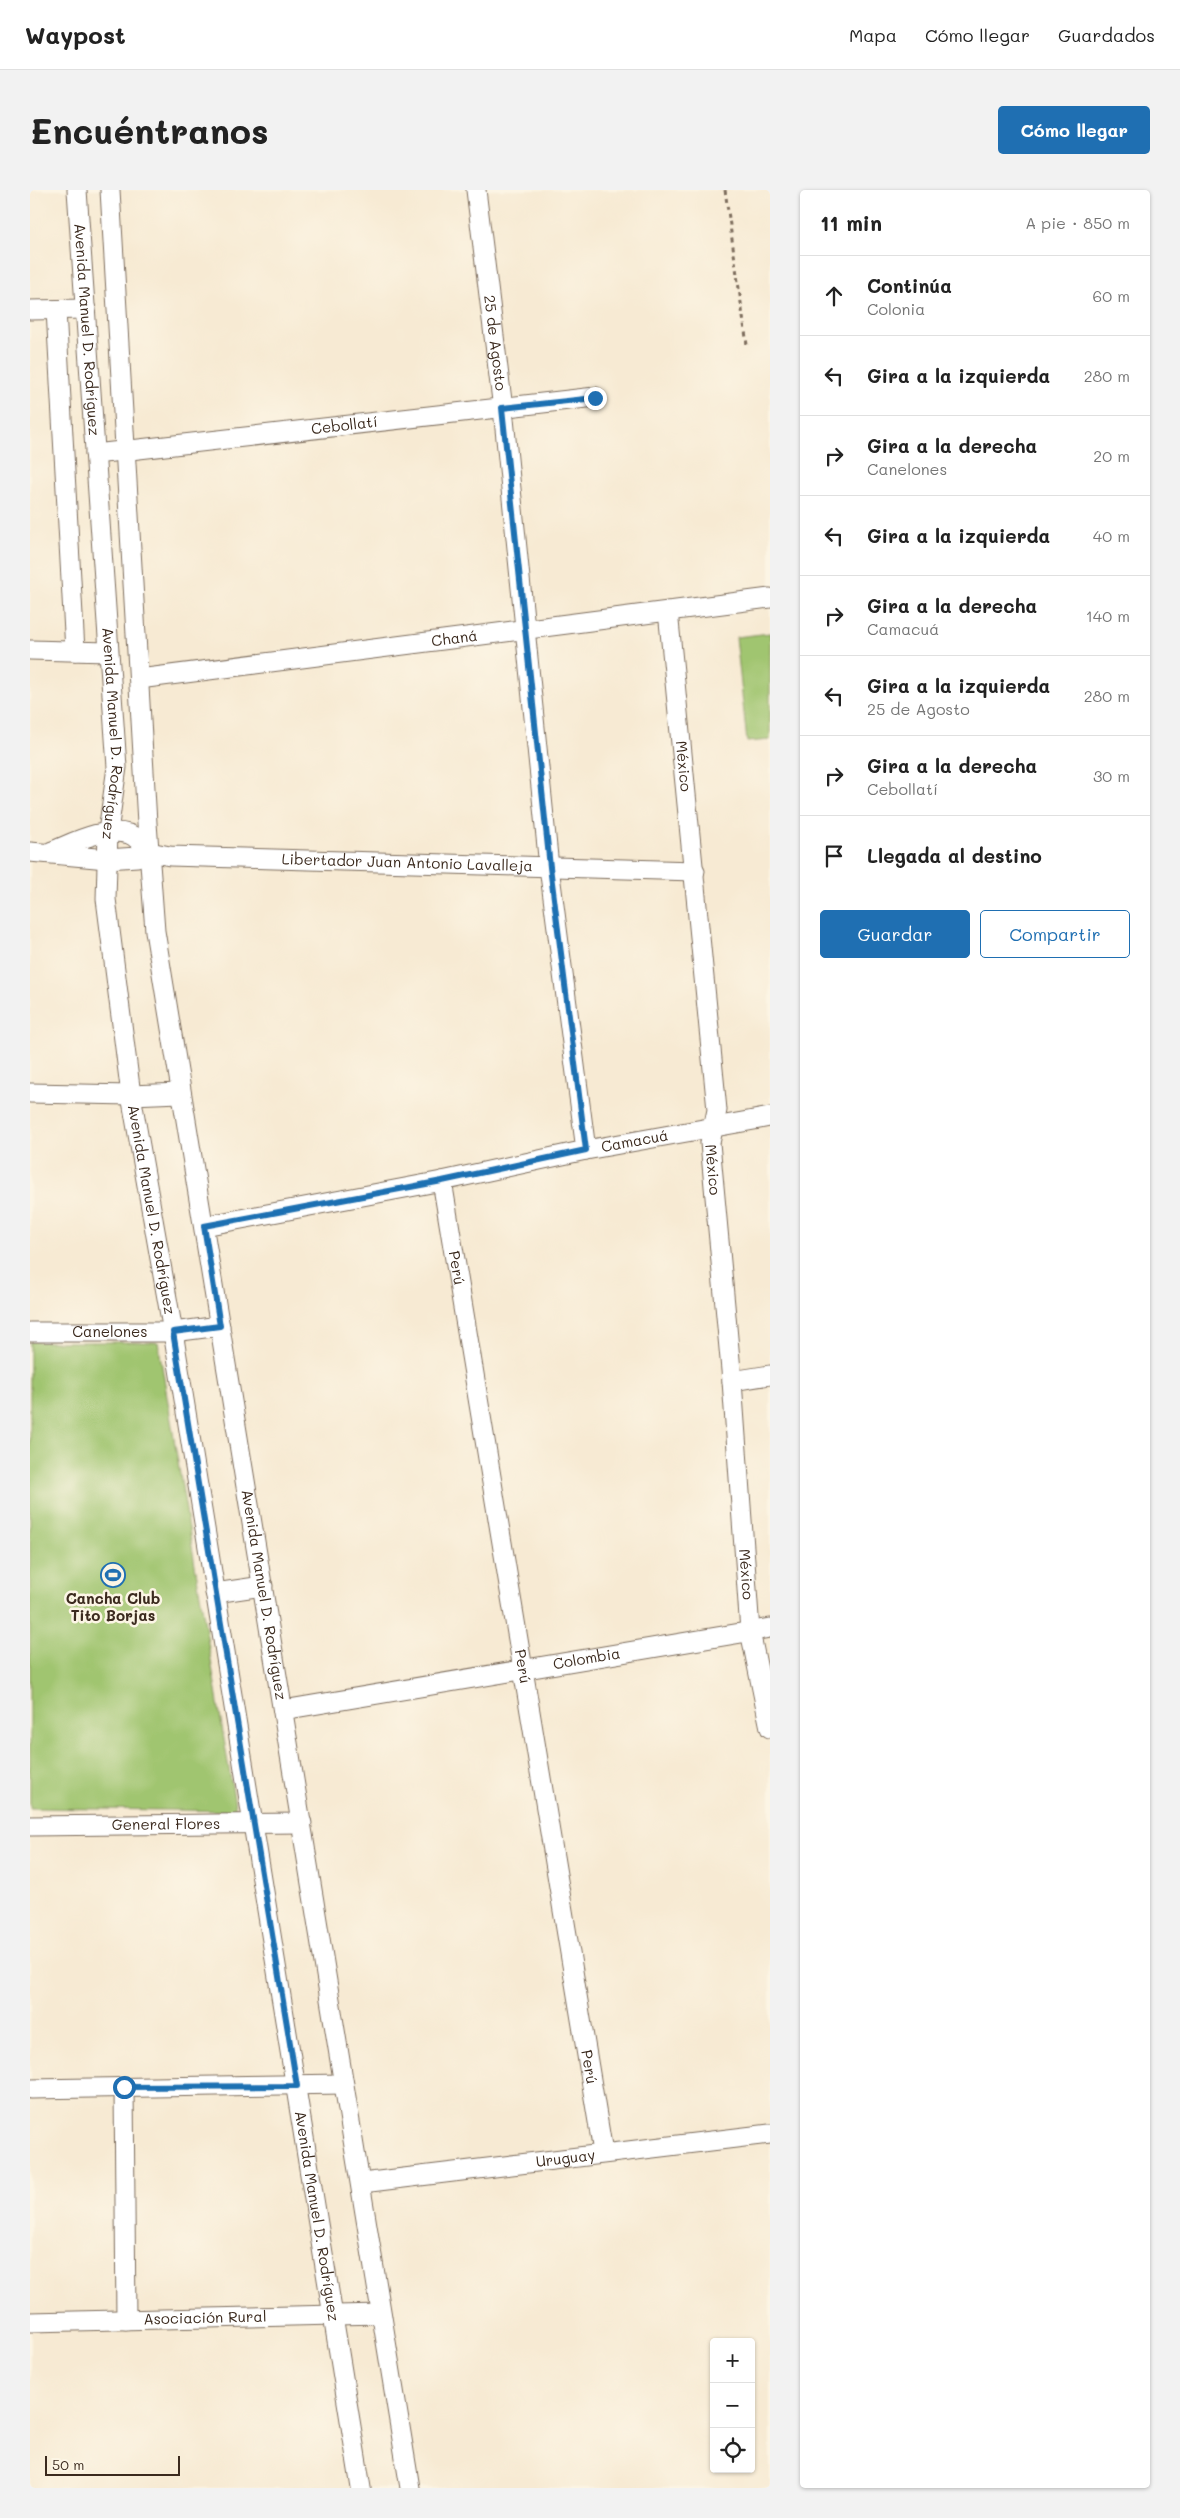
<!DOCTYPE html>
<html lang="es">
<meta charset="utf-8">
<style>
:root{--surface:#fff;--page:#f2f2f2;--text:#222;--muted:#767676;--line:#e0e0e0;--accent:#1f6fb2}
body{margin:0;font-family:Mali,sans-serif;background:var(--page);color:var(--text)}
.controls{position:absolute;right:15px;bottom:15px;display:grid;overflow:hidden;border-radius:5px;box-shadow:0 1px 4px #0004}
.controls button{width:45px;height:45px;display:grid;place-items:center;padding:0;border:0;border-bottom:1px solid var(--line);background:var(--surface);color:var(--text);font:25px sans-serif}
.scale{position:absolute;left:15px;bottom:12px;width:135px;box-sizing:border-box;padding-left:5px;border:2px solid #3b2a1e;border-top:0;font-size:14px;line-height:18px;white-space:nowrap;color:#3b2a1e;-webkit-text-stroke:4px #fcf5e5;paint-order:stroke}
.stop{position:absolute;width:15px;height:15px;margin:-11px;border:4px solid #1f6fb2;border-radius:50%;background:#fff}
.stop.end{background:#1f6fb2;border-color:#fff;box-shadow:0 1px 5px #0008}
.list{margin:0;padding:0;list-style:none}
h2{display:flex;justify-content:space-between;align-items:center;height:65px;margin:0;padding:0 20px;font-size:21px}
h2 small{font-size:16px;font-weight:400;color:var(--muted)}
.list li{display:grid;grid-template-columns:32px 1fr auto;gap:15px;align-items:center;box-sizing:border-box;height:80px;padding:0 20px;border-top:1px solid var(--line)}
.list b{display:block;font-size:19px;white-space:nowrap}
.list p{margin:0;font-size:16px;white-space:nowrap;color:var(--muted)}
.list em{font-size:16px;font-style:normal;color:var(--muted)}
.actions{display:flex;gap:10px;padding:15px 20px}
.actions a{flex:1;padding:11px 0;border:1px solid var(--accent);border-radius:5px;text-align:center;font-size:18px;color:var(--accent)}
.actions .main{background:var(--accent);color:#fff}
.icon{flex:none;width:28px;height:28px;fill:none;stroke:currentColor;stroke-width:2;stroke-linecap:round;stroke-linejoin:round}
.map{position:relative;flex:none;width:740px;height:2298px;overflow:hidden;border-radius:5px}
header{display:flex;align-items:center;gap:30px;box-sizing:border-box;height:70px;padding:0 25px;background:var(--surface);border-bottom:1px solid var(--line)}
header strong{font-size:24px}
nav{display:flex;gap:28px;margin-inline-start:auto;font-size:18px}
.intro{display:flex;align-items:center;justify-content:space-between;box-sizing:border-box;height:120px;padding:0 30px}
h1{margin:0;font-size:35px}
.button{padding:12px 22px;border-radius:5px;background:var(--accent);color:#fff;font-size:18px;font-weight:700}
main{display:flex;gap:30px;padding:0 30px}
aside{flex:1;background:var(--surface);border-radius:5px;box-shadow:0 1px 4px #0004}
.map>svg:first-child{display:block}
</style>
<header>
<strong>Waypost</strong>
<nav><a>Mapa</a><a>Cómo llegar</a><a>Guardados</a></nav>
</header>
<div class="intro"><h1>Encuéntranos</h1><a class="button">Cómo llegar</a></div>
<main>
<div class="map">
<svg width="740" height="2298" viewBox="0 0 740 2298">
<rect width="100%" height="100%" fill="#fcf5e5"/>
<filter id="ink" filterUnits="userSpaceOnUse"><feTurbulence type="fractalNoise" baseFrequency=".02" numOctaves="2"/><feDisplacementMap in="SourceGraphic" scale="10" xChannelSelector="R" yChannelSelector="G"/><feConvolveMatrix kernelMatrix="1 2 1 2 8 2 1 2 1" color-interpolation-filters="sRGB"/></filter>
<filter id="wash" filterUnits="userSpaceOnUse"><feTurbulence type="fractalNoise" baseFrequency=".0096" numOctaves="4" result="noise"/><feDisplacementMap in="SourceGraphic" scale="20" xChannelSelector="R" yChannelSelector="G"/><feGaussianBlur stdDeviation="1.12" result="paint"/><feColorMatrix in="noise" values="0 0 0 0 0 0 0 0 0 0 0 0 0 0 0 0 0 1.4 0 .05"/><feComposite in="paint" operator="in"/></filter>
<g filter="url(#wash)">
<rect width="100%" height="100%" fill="#f7ead3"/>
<!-- green -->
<path fill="#a0c56f" stroke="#6e7846" d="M740 443V550L717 552 706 447Z
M0 1152H128L206 1621 0 1618Z"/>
</g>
<g filter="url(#ink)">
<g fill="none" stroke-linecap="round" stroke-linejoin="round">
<defs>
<g id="minor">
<path id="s1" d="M47 0 87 577 78 642 76 709 101 905 143 1142 331 2298"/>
<path id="s2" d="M80 0 117 633 125 741 380 2298"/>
<path id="s3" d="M446 0 473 219 519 677 556 960"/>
<path d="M0 120 56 119"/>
<path d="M26 120 45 461"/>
<path id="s4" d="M65 264 565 207"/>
<path id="s5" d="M638 421 687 920 680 953 702 1191 720 1441 740 1538"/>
<path d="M0 460 78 462"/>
<path id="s6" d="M109 489 740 408"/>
<path id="s7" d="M0 662 77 669 107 667 119 662 140 666 665 681"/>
<path d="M20 662C43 653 73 636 99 644 107 647 114 656 119 662"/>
<path d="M0 903 101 905 150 903"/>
<path id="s8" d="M412 991 573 1962"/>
<path id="s9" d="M174 1036 412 991 556 960 740 927"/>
<path id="s10" d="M0 1142H143L190 1136"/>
<path d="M702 1191 740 1185"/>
<path d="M185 1403 233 1396"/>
<path id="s11" d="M253 1520 740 1438"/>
<path id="s12" d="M0 1636 272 1633"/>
<path d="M94 1897 96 2130"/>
<path d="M0 1899 314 1894"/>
<path id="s13" d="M332 1993 740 1944"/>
<path id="s14" d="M0 2132 351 2124"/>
</g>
</defs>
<!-- minor casing -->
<use href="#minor" stroke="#7d6d5d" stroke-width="21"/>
<!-- path -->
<path stroke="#7d6d5d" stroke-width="3" stroke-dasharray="4 4" stroke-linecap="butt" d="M695 0 717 155"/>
<!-- minor -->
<use href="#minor" stroke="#fff" stroke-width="19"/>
</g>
</g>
<g fill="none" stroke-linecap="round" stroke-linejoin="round" filter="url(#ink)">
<!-- route -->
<path stroke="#1f6fb2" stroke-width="6" d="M94 1897 267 1896 143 1142 190 1136 174 1036 412 991 556 960 520 677 472 218 565 208"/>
</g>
<!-- icons -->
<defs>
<symbol id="stadium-ring" viewBox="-11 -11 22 22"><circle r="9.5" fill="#fcf5e5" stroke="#1f6fb2" stroke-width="1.5"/><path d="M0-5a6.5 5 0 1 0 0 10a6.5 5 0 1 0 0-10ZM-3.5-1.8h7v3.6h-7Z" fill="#1f6fb2"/></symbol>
</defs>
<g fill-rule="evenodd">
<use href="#stadium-ring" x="69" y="1371" width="28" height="28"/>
</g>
<g text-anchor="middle" stroke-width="5" stroke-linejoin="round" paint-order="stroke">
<!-- street labels -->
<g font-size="15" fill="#3b2a1e" stroke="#fcf5e5">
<text dy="5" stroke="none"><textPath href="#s1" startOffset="140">Avenida Manuel D. Rodríguez</textPath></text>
<text dy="5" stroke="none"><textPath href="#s3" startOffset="154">25 de Agosto</textPath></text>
<text dy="5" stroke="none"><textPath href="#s4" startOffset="251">Cebollatí</textPath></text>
<text dy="5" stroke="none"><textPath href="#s6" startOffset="318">Chaná</textPath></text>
<text dy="5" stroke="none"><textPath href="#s1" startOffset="545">Avenida Manuel D. Rodríguez</textPath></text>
<text dy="5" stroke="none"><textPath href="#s5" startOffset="156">México</textPath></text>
<text dy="5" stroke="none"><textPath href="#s7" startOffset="379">Libertador Juan Antonio Lavalleja</textPath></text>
<text dy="5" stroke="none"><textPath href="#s9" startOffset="439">Camacuá</textPath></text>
<text dy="5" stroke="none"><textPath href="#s5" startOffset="562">México</textPath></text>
<text dy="5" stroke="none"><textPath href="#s1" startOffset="1025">Avenida Manuel D. Rodríguez</textPath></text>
<text dy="5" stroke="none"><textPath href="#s8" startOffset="88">Perú</textPath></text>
<text dy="5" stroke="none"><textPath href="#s10" startOffset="80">Canelones</textPath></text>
<text dy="5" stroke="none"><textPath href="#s5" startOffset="968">México</textPath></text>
<text dy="5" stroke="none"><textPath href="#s2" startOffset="1415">Avenida Manuel D. Rodríguez</textPath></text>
<text dy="5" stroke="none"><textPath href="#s11" startOffset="308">Colombia</textPath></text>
<text dy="5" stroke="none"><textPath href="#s8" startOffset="492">Perú</textPath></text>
<text dy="5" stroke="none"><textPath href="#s12" startOffset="136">General Flores</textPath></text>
<text dy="5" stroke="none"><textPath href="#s8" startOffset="898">Perú</textPath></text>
<text dy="5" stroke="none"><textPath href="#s13" startOffset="205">Uruguay</textPath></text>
<text dy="5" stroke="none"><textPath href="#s1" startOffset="2045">Avenida Manuel D. Rodríguez</textPath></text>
<text dy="5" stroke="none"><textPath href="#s14" startOffset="175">Asociación Rural</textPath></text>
</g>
<!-- poi labels -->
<g font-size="15" font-weight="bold" fill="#3b2a1e" stroke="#fcf5e5">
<text x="83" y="1414">Cancha Club<tspan x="83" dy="17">Tito Borjas</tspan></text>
</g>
</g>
</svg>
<div class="controls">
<button>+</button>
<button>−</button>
<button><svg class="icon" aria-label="locate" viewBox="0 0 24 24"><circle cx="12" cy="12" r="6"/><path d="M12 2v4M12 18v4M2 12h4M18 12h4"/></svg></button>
</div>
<div class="scale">50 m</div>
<div class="stop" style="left:94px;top:1897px"></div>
<div class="stop end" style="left:565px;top:208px"></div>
</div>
<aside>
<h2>11 min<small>A pie · 850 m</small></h2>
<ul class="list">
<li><svg class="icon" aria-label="ahead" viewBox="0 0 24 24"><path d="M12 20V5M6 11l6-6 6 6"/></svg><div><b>Continúa</b><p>Colonia</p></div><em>60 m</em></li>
<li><svg class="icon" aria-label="left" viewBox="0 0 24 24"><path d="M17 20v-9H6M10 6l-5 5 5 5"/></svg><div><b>Gira a la izquierda</b></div><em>280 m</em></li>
<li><svg class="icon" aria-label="right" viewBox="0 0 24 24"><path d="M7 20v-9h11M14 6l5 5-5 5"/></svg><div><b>Gira a la derecha</b><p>Canelones</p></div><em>20 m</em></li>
<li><svg class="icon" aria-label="left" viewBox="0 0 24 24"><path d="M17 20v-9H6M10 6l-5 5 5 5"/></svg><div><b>Gira a la izquierda</b></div><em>40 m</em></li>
<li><svg class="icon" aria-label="right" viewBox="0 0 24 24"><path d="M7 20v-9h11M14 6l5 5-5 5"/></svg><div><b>Gira a la derecha</b><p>Camacuá</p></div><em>140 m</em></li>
<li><svg class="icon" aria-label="left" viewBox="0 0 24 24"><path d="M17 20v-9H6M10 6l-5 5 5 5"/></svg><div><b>Gira a la izquierda</b><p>25 de Agosto</p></div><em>280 m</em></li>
<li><svg class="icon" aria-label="right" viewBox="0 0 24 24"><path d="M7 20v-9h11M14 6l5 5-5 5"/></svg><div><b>Gira a la derecha</b><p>Cebollatí</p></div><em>30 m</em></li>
<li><svg class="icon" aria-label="arrive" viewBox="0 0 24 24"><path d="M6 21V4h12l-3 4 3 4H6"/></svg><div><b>Llegada al destino</b></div></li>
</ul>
<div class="actions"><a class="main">Guardar</a><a>Compartir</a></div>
</aside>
</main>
